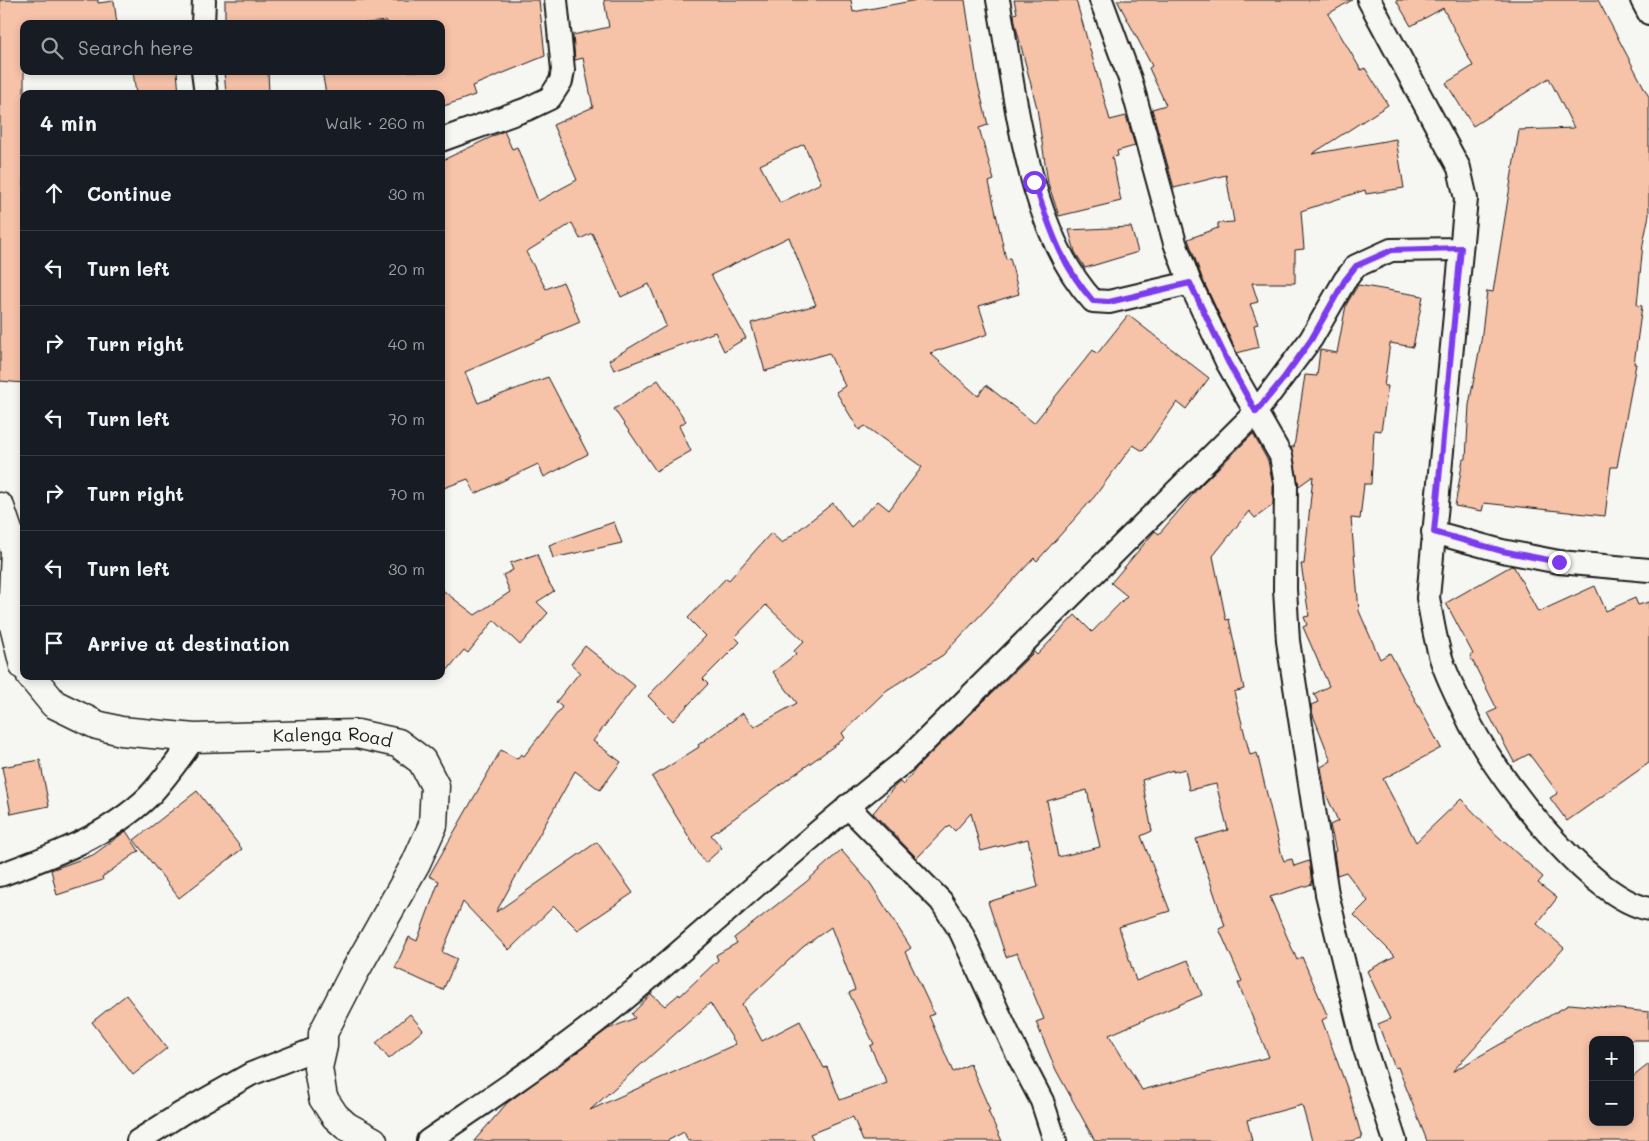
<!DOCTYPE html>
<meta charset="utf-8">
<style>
:root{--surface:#171b24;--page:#20242c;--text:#f1f3f6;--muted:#9ea1a6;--line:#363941}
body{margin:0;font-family:Mali,sans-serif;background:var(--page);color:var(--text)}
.controls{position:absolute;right:15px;bottom:15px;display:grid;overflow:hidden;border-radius:10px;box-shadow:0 2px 8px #0003}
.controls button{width:45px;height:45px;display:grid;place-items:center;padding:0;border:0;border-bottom:1px solid var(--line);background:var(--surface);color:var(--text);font:25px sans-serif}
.stop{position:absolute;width:15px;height:15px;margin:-11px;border:4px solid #7c3aed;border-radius:50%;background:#fff}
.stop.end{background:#7c3aed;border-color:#fff;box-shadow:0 1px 5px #0008}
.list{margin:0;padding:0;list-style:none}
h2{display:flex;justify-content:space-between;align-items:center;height:65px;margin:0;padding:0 20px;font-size:21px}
h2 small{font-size:16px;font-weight:400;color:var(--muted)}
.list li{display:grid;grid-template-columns:32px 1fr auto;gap:15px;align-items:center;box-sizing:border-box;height:75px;padding:0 20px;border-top:1px solid var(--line)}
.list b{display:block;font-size:19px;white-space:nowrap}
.list em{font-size:16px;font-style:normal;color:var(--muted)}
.icon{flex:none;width:28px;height:28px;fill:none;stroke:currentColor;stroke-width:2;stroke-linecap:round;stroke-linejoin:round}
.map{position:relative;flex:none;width:1649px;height:1141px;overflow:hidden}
.search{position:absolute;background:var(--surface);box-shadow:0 2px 8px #0003;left:20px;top:20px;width:425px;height:55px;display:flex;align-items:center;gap:12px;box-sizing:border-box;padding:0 18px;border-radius:10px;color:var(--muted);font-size:19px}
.panel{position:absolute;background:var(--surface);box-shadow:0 2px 8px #0003;left:20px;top:90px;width:425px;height:590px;border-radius:10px}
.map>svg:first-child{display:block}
</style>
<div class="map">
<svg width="1649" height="1141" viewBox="0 0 1649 1141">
<rect width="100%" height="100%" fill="#f6f6f2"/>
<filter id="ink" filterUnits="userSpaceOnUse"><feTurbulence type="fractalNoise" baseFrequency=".02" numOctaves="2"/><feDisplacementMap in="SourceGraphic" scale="10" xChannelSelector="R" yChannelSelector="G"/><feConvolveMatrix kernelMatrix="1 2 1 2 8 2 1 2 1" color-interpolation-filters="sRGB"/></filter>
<g filter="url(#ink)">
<!-- building -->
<path fill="#f6c2a8" stroke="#1c1c1c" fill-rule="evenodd" d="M0 0H98V3L114 1 117 24H24V383L0 381Z
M225 0H539L545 56 472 86 475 95 441 107V94H326L322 71H441V24H388L387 21 358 24H225Z
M604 0H851L853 12 917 0H965L977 80 988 125 979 128 994 180 989 182 1006 259 1010 258 1019 294 979 306 988 334 930 353 978 396 986 385 1034 423 1093 350 1097 354 1128 315 1209 378 1186 409 1177 402 1143 451 1133 445 1095 496 1070 524 1037 561 1034 558 943 655 887 690 842 733 845 738 711 835 722 848 705 863 652 777 699 747 698 745 743 713 754 727 797 703 773 672 796 654 794 651 804 641 766 605 735 637 740 642 703 679 708 684 673 721 648 696 706 636 688 618 726 578 729 580 771 533 782 543 833 503 851 527 878 501 889 510 922 467 865 426 859 430 836 392 845 386 829 353 765 371 751 323 816 305 789 237 711 275 746 338 724 351 715 332 614 370 609 360 666 326 649 284 621 297 592 233 580 239 572 223 526 252 546 289 563 282 580 322 465 372 478 403 548 377 588 454 544 477 538 464 475 494 468 479 441 489V161L504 131 512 149 517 147 538 201 577 180 553 125 593 107 583 58 575 60 573 35 609 27ZM804 144 821 183 780 203 760 165Z
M1014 0H1076L1110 120 1126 116 1135 146 1117 151 1118 156 1112 157 1121 201 1059 216 1048 183 1037 108 1015 23 1014 14 1017 13Z
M1117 0H1352L1328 14 1361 70 1365 68 1388 105 1312 154 1396 139 1404 188 1366 194 1365 190 1301 211 1304 249 1295 250V283H1252L1258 302 1250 304 1258 324 1254 325 1259 347 1237 353 1202 278 1188 239 1218 228V223L1234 222 1226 175 1174 188 1152 109 1166 105 1149 68 1152 66Z
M1396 0H1598L1649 97V215L1643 244 1637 305 1642 306 1634 364H1636L1617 467H1611L1605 516 1484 503 1482 511 1455 506 1463 459H1466L1469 405 1481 341 1487 291 1493 292 1519 130 1574 128 1549 78 1473 126 1446 83 1473 66 1443 8 1411 26Z
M133 71H177L179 94H136Z
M224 71H268L269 94H226Z
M1131 227 1138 252 1085 268 1075 252 1069 230Z
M1358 285 1423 296 1413 347 1390 343 1384 386H1388L1381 431 1374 430 1371 484H1364L1360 519 1351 518 1359 611 1380 659 1390 653 1441 748 1383 779 1416 842 1461 799 1490 829 1543 877 1538 883 1557 898 1537 924 1564 948 1452 1072 1570 1004 1649 1012V1040H1593V1122H1630V1079L1649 1064V1141H1427L1398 1067 1395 1068 1378 1024 1390 1019 1367 971 1395 956 1354 915 1368 901 1346 872 1337 875 1334 852 1336 851 1330 825 1338 821 1325 792 1321 767 1331 761 1313 715 1311 705 1318 702 1314 694 1329 686 1303 627 1307 625 1304 617 1309 616 1301 564H1304L1313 476 1299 486 1291 447H1294L1305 375 1317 376 1320 350 1337 353 1346 305Z
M658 380 686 421 679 426 691 451 656 471 614 409Z
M1253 434 1268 461 1273 486V505L1255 518 1249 511 1213 556 1226 620 1229 619 1244 689 1234 692 1250 755 1257 753 1282 856 1284 861 1292 859 1294 866 1309 861 1312 884 1270 897 1297 960 1302 957 1328 1017 1322 1020 1350 1096 1362 1138 1350 1141H1312L1302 1105 1247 1120 1252 1141H1095L1056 1070 1036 1022 1044 1019 1017 953 1006 957 988 902 1038 887 1028 839 981 851 971 813 955 831 949 825 917 858 873 813 895 786 900 782 903 785 918 766 985 700 1034 652 1037 655 1075 615 1092 632 1127 596 1111 583 1155 531 1159 534 1200 486ZM1185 769 1189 790 1216 784 1228 830 1196 839 1225 926 1219 929 1242 981 1238 983 1269 1057 1142 1090 1109 1035 1202 995 1188 960 1136 981 1119 927 1170 911 1141 836 1152 831 1142 780 1173 770V772ZM1087 790 1100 847 1058 857 1047 801Z
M614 522 622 543 553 558 549 545Z
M537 554 545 576 554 591 537 602 548 613 520 645 494 620 468 653 464 650 441 678V589L475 615 510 592 503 575 513 570 510 563Z
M1511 566 1514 567 1538 612 1595 586 1606 611 1635 598 1638 605 1649 602V763L1567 821 1550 798 1558 793 1529 754 1514 762 1488 713 1497 709 1470 656 1473 654 1446 603Z
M585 646 635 686 593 741 621 762 600 790 575 771 496 912 597 842 633 893 578 930 554 906 509 950 463 902 442 952 457 959 443 990 395 968 409 937 417 941 439 881 429 876 501 750 517 759 521 754 524 756 562 707 556 702 580 672 571 664Z
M40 760 49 806 11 814 2 767Z
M197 791 242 849 179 898 134 840Z
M126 831 139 851 102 877 103 880 57 895 51 870 93 855Z
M841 850 870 883 911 948 905 952 934 1014 929 1016 953 1072 970 1064 990 1110 988 1111 1002 1141H863L853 1117 810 1134 814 1141H688L684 1132 667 1141H474L507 1103 608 1029 635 1018 632 1014 651 994 665 1006 679 994 680 996 718 960 716 955 737 943 734 938 806 882ZM831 927 855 990 849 993 874 1044 870 1046 887 1083 840 1100 827 1067 824 1068 800 1021 762 1041 742 1004 803 947ZM710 1003 736 1044 590 1110Z
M126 995 167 1048 133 1075 92 1022Z
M410 1014 423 1030 389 1059 376 1043Z"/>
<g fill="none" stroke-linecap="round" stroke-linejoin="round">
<defs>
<path id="minor" d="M998 0C1016 94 1026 228 1093 301L1109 302 1190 283
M1101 0 1130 79 1175 243 1190 283 1227 362 1281 456 1286 485 1285 589 1288 641 1327 894 1364 1046 1395 1141
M1369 0 1459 168 1466 199 1428 598C1432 618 1435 641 1442 661 1448 679 1457 696 1465 713 1490 769 1587 897 1649 909
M1642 0 1649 13
M203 24 204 0
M203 71 206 94
M441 140 527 109 550 98 561 81 563 70 556 0
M1433 532 1502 551 1559 562 1649 570
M847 806 941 901 961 932 1018 1055 1042 1101 1055 1141
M0 875C52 856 108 836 149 796 166 778 180 758 194 738
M138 1141 182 1113 251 1074 323 1046
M428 1141C489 1099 552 1058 610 1011 710 929 803 840 905 761L1256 412 1311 339 1345 280 1356 266 1391 250 1461 249"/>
<g id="secondary">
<path d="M0 507 15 551 12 618 24 666"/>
<path id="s1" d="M31 676 54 704 97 725 121 731 194 738 357 734 398 743 422 761 435 786 433 825 416 863 354 973 323 1033V1046L318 1068 323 1098 335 1116 346 1126 373 1141"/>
</g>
</defs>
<!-- minor casing -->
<use href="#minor" stroke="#1c1c1c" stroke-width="26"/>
<!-- secondary casing -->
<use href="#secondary" stroke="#1c1c1c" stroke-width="31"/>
<!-- minor -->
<use href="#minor" stroke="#f6f6f2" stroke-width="22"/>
<!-- secondary -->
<use href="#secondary" stroke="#f6f6f2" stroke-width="28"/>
</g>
</g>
<g fill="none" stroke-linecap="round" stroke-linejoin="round" filter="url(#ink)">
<!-- route -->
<path stroke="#7c3aed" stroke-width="6" d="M1034 182C1050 227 1060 264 1093 301L1109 302 1190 283 1228 362 1256 412 1283 379 1311 340 1345 280 1356 266 1392 250 1461 248 1434 532 1502 551 1559 562"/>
</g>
<g text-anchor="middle" stroke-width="4" stroke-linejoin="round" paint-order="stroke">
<!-- street labels -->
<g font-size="18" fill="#1c1c1c" stroke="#f6f6f2">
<text dy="6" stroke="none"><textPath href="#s1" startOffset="321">Kalenga Road</textPath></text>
</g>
</g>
</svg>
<div class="controls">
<button>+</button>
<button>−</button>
</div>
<div class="stop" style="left:1034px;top:182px"></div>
<div class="stop end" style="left:1559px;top:562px"></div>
<div class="search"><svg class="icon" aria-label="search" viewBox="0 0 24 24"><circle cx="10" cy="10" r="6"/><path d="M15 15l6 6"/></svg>Search here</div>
<section class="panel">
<h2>4 min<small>Walk · 260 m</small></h2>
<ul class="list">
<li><svg class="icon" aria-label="ahead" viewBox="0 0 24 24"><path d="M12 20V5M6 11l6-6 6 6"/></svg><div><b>Continue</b></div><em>30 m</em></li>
<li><svg class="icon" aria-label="left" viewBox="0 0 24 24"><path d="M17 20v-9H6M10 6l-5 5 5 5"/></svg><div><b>Turn left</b></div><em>20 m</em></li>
<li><svg class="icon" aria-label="right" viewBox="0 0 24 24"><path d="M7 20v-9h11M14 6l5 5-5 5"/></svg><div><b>Turn right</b></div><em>40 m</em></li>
<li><svg class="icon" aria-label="left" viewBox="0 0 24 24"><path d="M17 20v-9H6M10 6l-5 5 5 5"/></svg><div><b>Turn left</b></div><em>70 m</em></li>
<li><svg class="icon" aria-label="right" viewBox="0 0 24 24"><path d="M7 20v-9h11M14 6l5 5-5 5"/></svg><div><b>Turn right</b></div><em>70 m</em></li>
<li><svg class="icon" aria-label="left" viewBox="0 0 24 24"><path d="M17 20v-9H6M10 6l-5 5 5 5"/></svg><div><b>Turn left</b></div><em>30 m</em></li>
<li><svg class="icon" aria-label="arrive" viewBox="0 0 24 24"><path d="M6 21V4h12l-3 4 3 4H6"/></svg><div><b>Arrive at destination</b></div></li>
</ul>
</section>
</div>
